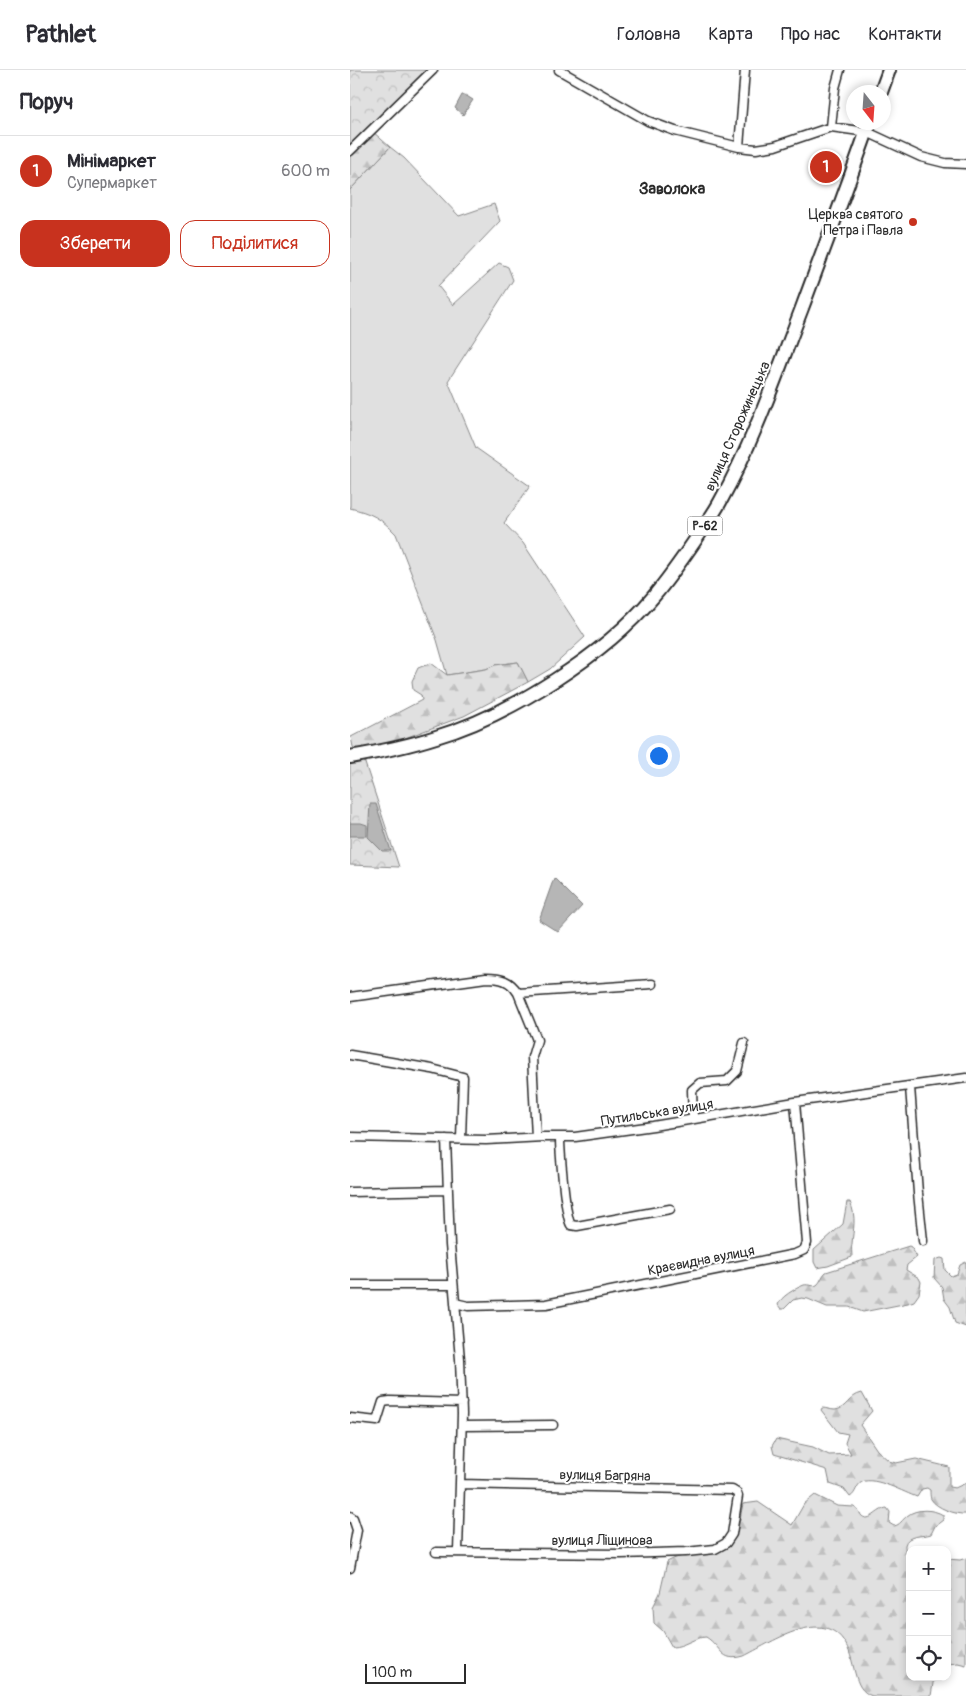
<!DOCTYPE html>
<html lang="uk">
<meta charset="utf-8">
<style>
:root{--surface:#fff;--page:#f7f7f7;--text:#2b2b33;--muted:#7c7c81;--line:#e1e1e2;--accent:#c8321e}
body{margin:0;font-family:Pangolin,sans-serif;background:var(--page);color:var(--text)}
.controls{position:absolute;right:15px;bottom:15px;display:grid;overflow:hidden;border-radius:10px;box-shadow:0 2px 8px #0003}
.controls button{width:45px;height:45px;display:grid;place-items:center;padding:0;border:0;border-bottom:1px solid var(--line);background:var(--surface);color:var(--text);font:25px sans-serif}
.compass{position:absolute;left:496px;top:15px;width:45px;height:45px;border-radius:50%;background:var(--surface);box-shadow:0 2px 8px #0003;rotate:163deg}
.scale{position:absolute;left:15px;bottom:12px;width:101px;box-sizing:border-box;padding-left:5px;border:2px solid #2b2b2b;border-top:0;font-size:14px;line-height:18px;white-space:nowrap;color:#2b2b2b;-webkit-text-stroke:4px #fff;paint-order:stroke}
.you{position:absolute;left:308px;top:685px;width:18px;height:18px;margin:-12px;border:4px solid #fff;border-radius:50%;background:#1a73e8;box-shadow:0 0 0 8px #1a73e833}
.badge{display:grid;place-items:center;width:32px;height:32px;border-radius:50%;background:var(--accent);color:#fff;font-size:16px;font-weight:700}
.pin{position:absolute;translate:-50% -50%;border:2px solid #fff;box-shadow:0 1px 5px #0006}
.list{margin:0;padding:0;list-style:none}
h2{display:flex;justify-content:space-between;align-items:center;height:65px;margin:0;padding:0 20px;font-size:21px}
h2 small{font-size:16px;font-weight:400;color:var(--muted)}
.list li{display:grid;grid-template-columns:32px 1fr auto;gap:15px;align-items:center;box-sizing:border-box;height:70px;padding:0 20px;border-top:1px solid var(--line)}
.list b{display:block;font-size:19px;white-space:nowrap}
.list p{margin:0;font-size:16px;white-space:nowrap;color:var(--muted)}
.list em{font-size:16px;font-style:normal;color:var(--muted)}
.actions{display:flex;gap:10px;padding:15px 20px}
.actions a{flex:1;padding:11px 0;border:1px solid var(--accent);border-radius:15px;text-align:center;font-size:18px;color:var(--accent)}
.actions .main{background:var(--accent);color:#fff}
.icon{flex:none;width:28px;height:28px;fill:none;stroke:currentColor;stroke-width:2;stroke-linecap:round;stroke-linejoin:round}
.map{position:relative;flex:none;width:616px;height:1626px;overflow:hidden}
header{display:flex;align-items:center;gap:30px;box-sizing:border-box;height:70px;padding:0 25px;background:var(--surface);border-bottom:1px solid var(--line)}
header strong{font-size:24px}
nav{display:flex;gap:28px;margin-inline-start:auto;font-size:18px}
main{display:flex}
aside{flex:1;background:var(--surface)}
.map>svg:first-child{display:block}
</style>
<header>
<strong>Pathlet</strong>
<nav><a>Головна</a><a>Карта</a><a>Про нас</a><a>Контакти</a></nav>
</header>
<main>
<aside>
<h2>Поруч<small></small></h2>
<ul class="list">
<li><span class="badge">1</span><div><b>Мінімаркет</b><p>Супермаркет</p></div><em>600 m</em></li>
</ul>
<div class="actions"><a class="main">Зберегти</a><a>Поділитися</a></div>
</aside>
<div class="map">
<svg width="616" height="1626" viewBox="0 0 616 1626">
<defs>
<pattern id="forest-firs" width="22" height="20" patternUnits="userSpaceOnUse" patternTransform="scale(1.25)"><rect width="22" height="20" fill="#e0e0e0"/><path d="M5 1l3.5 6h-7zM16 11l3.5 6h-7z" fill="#c0c0c0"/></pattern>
<pattern id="park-crowns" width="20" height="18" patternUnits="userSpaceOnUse" patternTransform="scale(1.25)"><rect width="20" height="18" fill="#e0e0e0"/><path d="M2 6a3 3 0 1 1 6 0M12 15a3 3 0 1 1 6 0" fill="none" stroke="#c0c0c0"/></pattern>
</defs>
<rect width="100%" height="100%" fill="#fff"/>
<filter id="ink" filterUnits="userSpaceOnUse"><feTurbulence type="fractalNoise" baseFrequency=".02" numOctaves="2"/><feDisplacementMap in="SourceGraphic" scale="10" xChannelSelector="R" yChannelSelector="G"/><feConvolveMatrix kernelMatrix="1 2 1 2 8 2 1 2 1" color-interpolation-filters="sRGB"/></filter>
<g filter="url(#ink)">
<!-- green -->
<path fill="#e0e0e0" stroke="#868686" d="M40 77 54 88 109 146 144 134 150 151 88 216 103 235 149 193 158 197 163 210 98 311 126 378 180 416 154 453 173 473 235 567 200 599 178 612 168 592 145 595 136 599 97 605 87 570 46 464C31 448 21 443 0 438V120Z"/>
<!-- forest -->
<path fill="url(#forest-firs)" stroke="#868686" d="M22 61 40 77 0 120V84Z
M168 592 178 612 114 646 12 684 3 677 1 667 72 630 71 625 63 620 62 611 68 598 81 593 97 605 136 599 145 595Z
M497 1132H500C507 1148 503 1159 502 1174 501 1178 502 1183 502 1187L478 1196 467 1198 464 1192V1180L493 1154Z
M559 1176 561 1177 567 1187 557 1195 556 1200 569 1208 571 1212 569 1224 564 1231 558 1233 513 1242 499 1237H477L458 1229 452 1228 443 1230 434 1239H431L428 1235C430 1227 446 1218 454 1215 459 1214 462 1217 467 1215 471 1212 472 1205 476 1202Z
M591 1188 594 1189 595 1200 601 1206 607 1204 610 1195 616 1192V1257L605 1253 600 1237 594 1229 592 1217 584 1208 585 1190Z
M512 1323 522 1341 510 1355 527 1380 539 1391 546 1393 566 1389 599 1397V1417L605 1418 616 1413V1444C606 1445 586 1438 581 1429 580 1426 580 1423 580 1420L577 1418 572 1419 567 1427C555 1423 525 1406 512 1412 506 1415 506 1424 500 1427L494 1419 480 1414 477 1400 424 1384 422 1376 426 1369 463 1377 479 1385 501 1384 495 1373 498 1364 488 1362 471 1340 472 1338C476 1338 481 1340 485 1340 497 1339 498 1326 512 1323Z
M465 1425 487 1436 504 1437C508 1439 509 1443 512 1446 520 1453 527 1439 537 1438L540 1442 539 1453 544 1456C550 1455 552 1450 557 1446 566 1438 584 1439 593 1445V1450L585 1456 581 1464C573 1467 557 1464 555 1475 555 1480 556 1483 560 1486V1607H584L581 1626H522C511 1622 508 1614 505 1603 502 1592 500 1579 493 1570 470 1538 419 1574 394 1586 370 1593 372 1577 356 1567 344 1567 334 1577 322 1577L313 1561 304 1553 303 1537 310 1523 317 1492C342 1477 374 1494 387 1460 390 1452 391 1442 393 1434L408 1432 442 1455 454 1434Z
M616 1488V1595L608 1593 597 1594V1489L610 1490Z"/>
<!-- park -->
<path fill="url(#park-crowns)" stroke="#868686" d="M0 0H81L0 81Z
M12 684 49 797 0 795V687Z"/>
<!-- water -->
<path fill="#b6b6b6" stroke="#7e7e7e" d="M112 25H115L123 30 113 45 105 38Z
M20 734H26L41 781H32L18 767Z
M0 753H11L17 755V766H0Z
M204 808 232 836 208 862 189 850Z"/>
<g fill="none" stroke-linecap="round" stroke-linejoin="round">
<defs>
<path id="street" d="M209 0 298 51 325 61 389 77 406 79 425 76 481 57 517 62 571 87 595 93 616 94
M481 57 485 18 490 0
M389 77 395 0
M0 81 83 0
M168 923 187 970 182 987 186 1067
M0 927 136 908C151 908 160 910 168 923L302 914
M0 985 82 999 113 1007 111 1069
M560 1017 568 1123 573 1171
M343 1049 342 1020 350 1013 377 1011 387 1001 394 973
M0 1067 136 1070 193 1067H225L303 1056 445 1032 616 1008
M210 1067C210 1081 215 1146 221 1155L227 1156 320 1139
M96 1069 100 1175 110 1289 112 1344 108 1482
M0 1122 98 1120
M0 1215H103
M105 1233 118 1236 196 1234 445 1184 454 1180 457 1173 445 1032
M0 1348 27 1351 33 1332 40 1331 112 1333
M112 1356 203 1355
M0 1446 3 1448 7 1460 0 1498
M86 1482 271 1484 336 1482 365 1479 376 1473 382 1464 388 1426 387 1423 382 1420 110 1414"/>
<path id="primary" d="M531 22 539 0
M0 687C29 682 58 676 86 667 160 645 255 585 304 526 319 508 333 488 346 469 354 457 363 445 370 432 404 371 427 303 452 238 475 176 498 115 520 52"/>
</defs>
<!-- street casing -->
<use href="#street" stroke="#2b2b2b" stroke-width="11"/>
<!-- primary casing -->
<use href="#primary" stroke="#2b2b2b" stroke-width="16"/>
<!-- street -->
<use href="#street" stroke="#fff" stroke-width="8"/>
<!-- primary -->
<use href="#primary" stroke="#fff" stroke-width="12"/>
</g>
</g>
<!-- markers -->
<circle fill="#c8321e" stroke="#fff" stroke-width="2" cx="563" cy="152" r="5"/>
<g text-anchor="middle" stroke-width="4" stroke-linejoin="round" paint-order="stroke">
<!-- shield labels -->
<rect fill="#fff" stroke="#6b6b6b" stroke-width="1" x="337.5" y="446.5" width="35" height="19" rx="4"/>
<g font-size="12" font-weight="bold" fill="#2b2b2b">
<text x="355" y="460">Р-62</text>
</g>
<!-- poi labels -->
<g font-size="14" fill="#2b2b2b" stroke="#fff" text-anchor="end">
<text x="553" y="149">Церква святого<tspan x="553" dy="16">Петра і Павла</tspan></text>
</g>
<!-- street labels -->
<g font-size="14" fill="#2b2b2b" stroke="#fff">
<text transform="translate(387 356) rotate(-66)" y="5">вулиця Сторожинецька</text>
<text transform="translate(307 1042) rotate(-9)" y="5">Путильська вулиця</text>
<text transform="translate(351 1190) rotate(-11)" y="5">Краєвидна вулиця</text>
<text transform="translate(255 1405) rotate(1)" y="5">вулиця Багряна</text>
<text x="252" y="1475">вулиця Ліщинова</text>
</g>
<!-- quarter labels -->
<g font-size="16" font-weight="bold" fill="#2b2b2b" stroke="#fff">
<text x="322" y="124">Заволока</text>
</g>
</g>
</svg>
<div class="controls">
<button>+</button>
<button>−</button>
<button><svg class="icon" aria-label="locate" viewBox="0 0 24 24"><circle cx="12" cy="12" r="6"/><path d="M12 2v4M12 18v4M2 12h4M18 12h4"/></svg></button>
</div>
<svg class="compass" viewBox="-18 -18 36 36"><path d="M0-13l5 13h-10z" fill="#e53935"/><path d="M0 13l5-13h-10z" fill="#7c7c81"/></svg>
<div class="scale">100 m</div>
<div class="you"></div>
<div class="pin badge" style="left:476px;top:97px">1</div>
</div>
</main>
